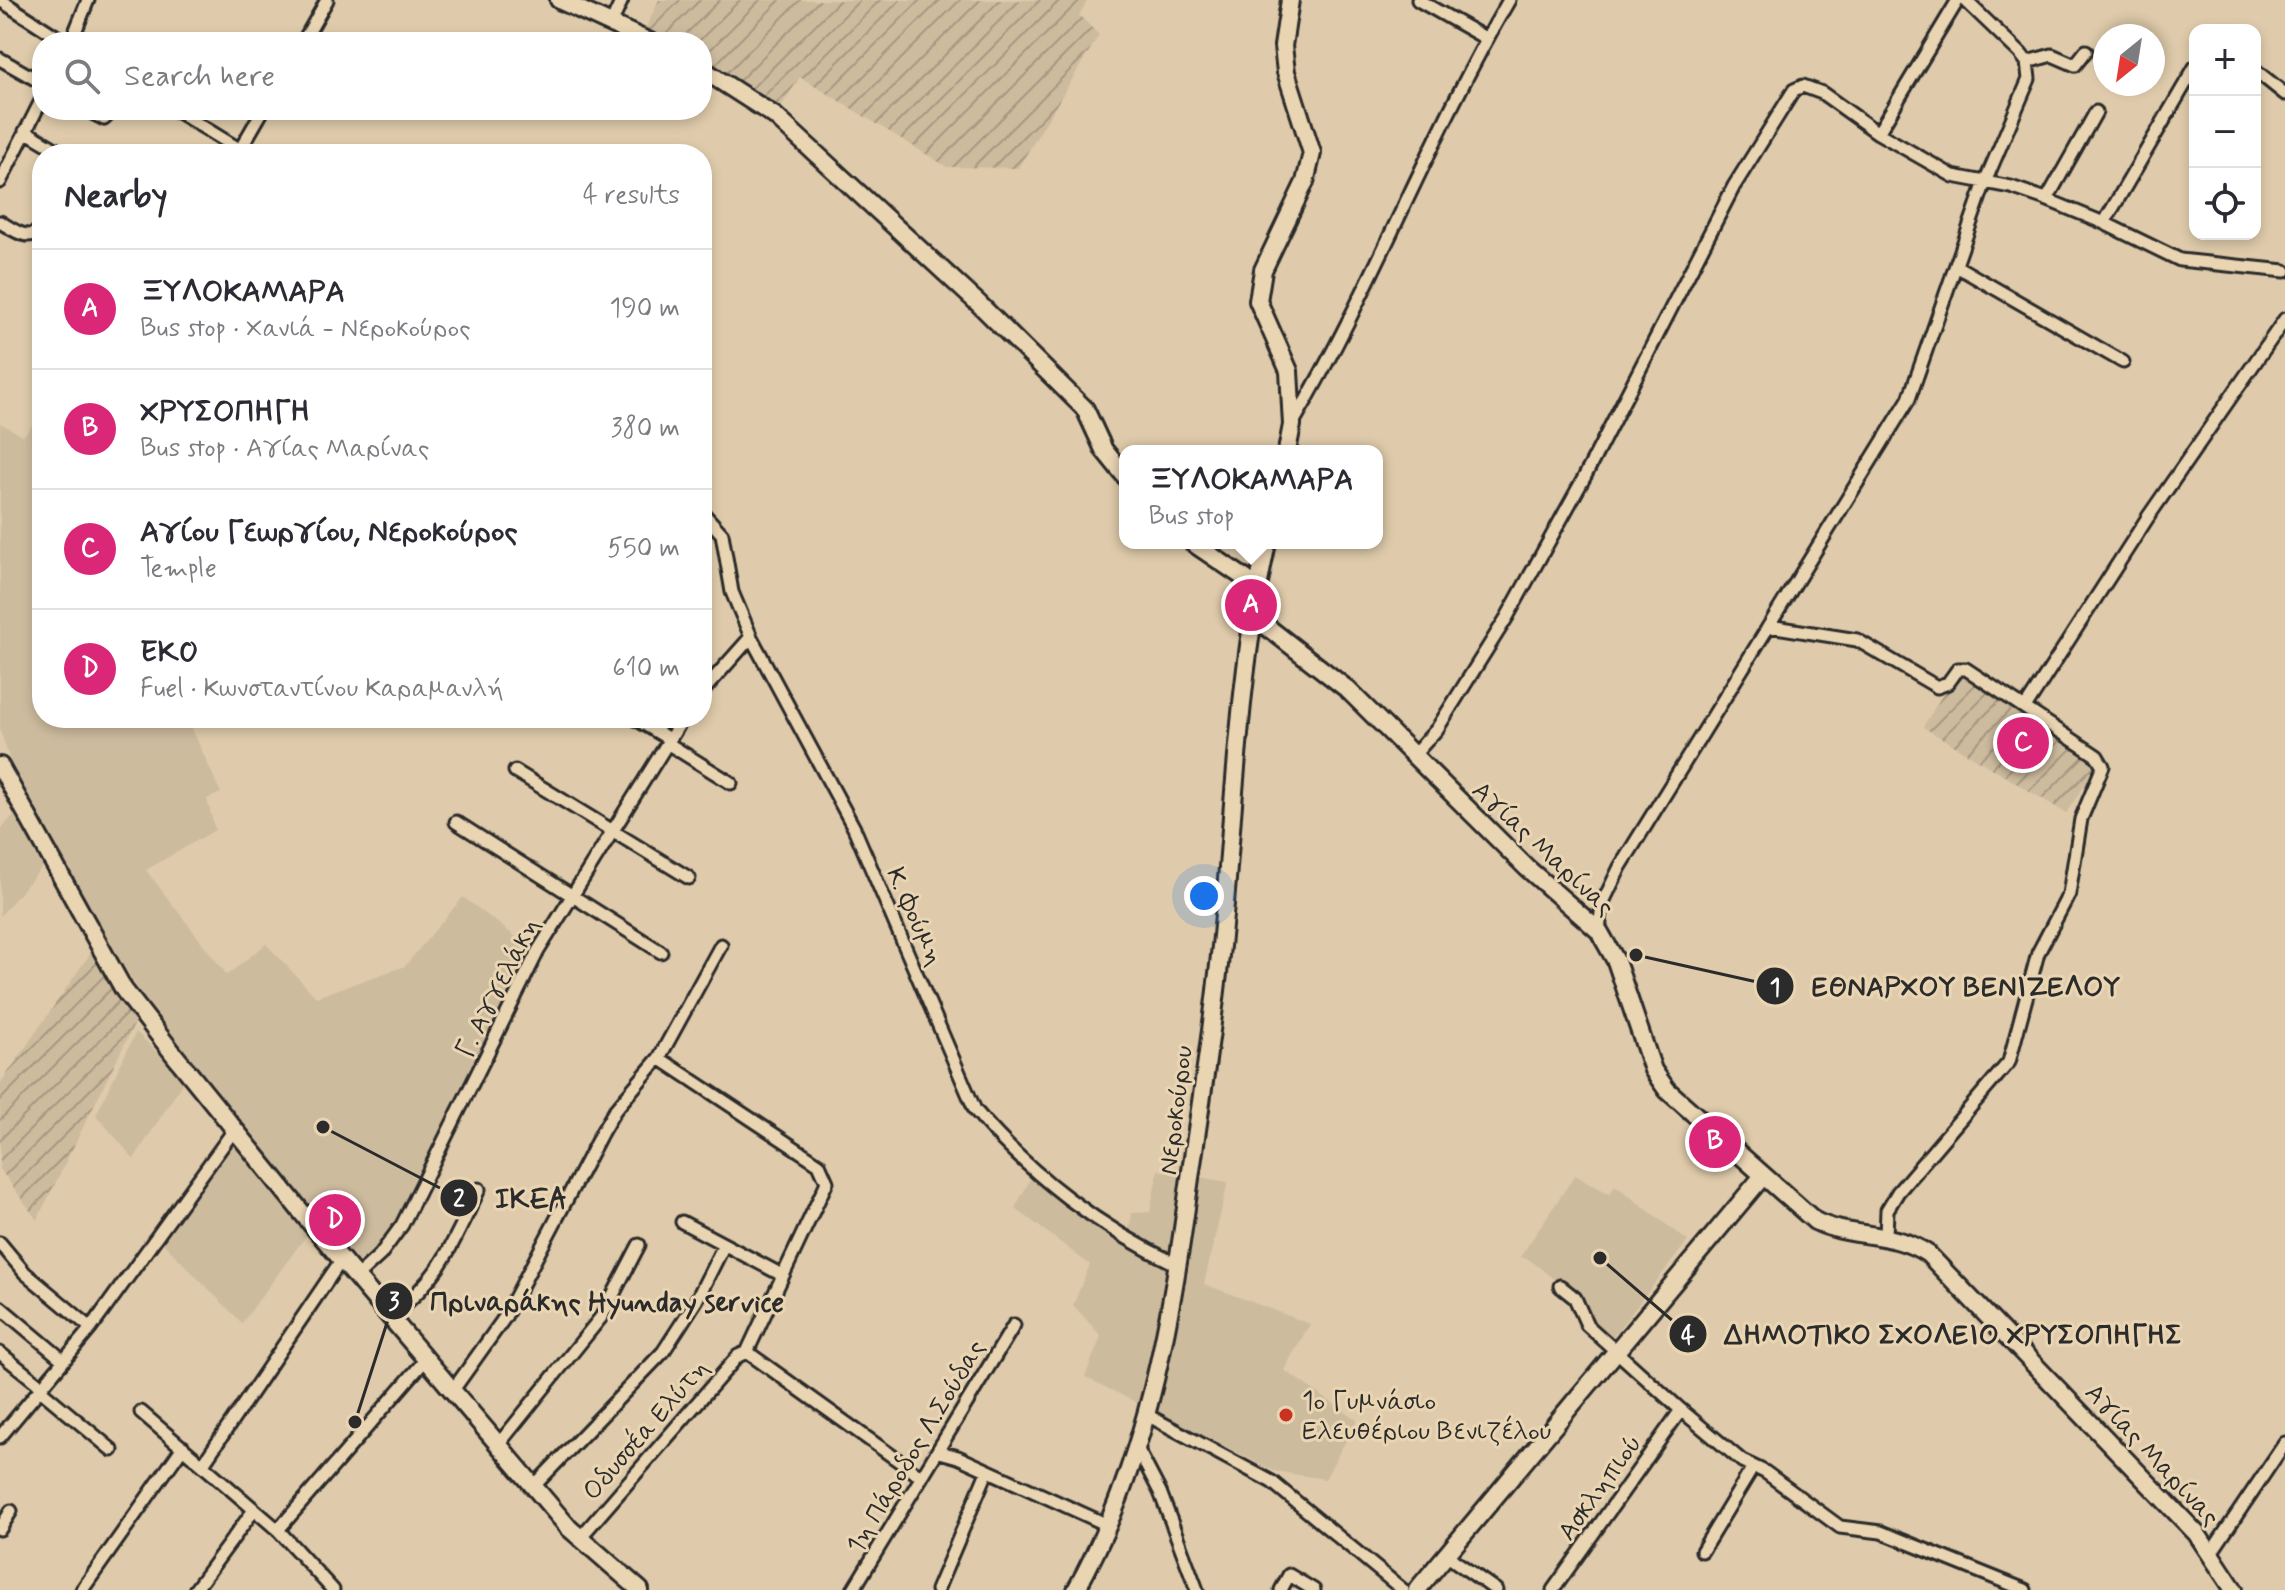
<!DOCTYPE html>
<meta charset="utf-8">
<style>
:root{--surface:#fff;--page:#f7f7f7;--text:#2b2b33;--muted:#7c7c81;--line:#e1e1e2;--accent:#db2777}
body{margin:0;font-family:Mynerve,sans-serif;background:var(--page);color:var(--text)}
.controls{position:absolute;right:24px;top:24px;display:grid;overflow:hidden;border-radius:16px;box-shadow:0 4px 12px #0003}
.controls button{width:72px;height:72px;display:grid;place-items:center;padding:0;border:0;border-bottom:2px solid var(--line);background:var(--surface);color:var(--text);font:40px sans-serif}
.compass{position:absolute;left:2093px;top:24px;width:72px;height:72px;border-radius:50%;background:var(--surface);box-shadow:0 4px 12px #0003;rotate:210deg}
.you{position:absolute;left:1204px;top:896px;width:28px;height:28px;margin:-20px;border:6px solid #fff;border-radius:50%;background:#1a73e8;box-shadow:0 0 0 12px #1a73e833}
.badge{display:grid;place-items:center;width:52px;height:52px;border-radius:50%;background:var(--accent);color:#fff;font-size:26px;font-weight:700}
.pin{position:absolute;translate:-50% -50%;border:4px solid #fff;box-shadow:0 2px 8px #0006}
.popup{position:absolute;left:1119px;top:445px;width:264px;height:104px;box-sizing:border-box;display:grid;place-content:center;border-radius:16px;background:var(--surface);filter:drop-shadow(0 2px 6px #0005);font-size:26px;white-space:nowrap;color:var(--muted)}
.popup b{font-size:30px;color:var(--text)}
.popup::after{content:'';position:absolute;left:50%;top:100%;margin-left:-16px;border:16px solid transparent;border-top-color:var(--surface)}
.list{margin:0;padding:0;list-style:none}
h2{display:flex;justify-content:space-between;align-items:center;height:104px;margin:0;padding:0 32px;font-size:34px}
h2 small{font-size:26px;font-weight:400;color:var(--muted)}
.list li{display:grid;grid-template-columns:52px 1fr auto;gap:24px;align-items:center;box-sizing:border-box;height:120px;padding:0 32px;border-top:2px solid var(--line)}
.list b{display:block;font-size:30px;white-space:nowrap}
.list p{margin:0;font-size:26px;white-space:nowrap;color:var(--muted)}
.list em{font-size:26px;font-style:normal;color:var(--muted)}
.icon{flex:none;width:44px;height:44px;fill:none;stroke:currentColor;stroke-width:2;stroke-linecap:round;stroke-linejoin:round}
.map{position:relative;flex:none;width:2285px;height:1590px;overflow:hidden}
.search{position:absolute;background:var(--surface);box-shadow:0 4px 12px #0003;left:32px;top:32px;width:680px;height:88px;display:flex;align-items:center;gap:20px;box-sizing:border-box;padding:0 28px;border-radius:32px;color:var(--muted);font-size:30px}
.panel{position:absolute;background:var(--surface);box-shadow:0 4px 12px #0003;left:32px;top:144px;width:680px;height:584px;border-radius:32px}
.map>svg:first-child{display:block}
</style>
<div class="map">
<svg width="2285" height="1590" viewBox="0 0 2285 1590">
<defs>
<pattern id="industrial-furrows" width="10" height="10" patternUnits="userSpaceOnUse" patternTransform="scale(2)"><rect width="10" height="10" fill="#cdbb9e"/><path d="M-1 1l2-2M0 10L10 0M9 11l2-2" fill="none" stroke="#a79881"/></pattern>
</defs>
<rect width="100%" height="100%" fill="#dfcbab"/>
<filter id="ink" filterUnits="userSpaceOnUse"><feTurbulence type="fractalNoise" baseFrequency=".0125" numOctaves="2"/><feDisplacementMap in="SourceGraphic" scale="16" xChannelSelector="R" yChannelSelector="G"/><feConvolveMatrix kernelMatrix="1 2 1 2 8 2 1 2 1" color-interpolation-filters="sRGB"/></filter>
<g filter="url(#ink)">
<!-- built -->
<path fill="#cdbb9e" d="M42 415V718H187L221 793 207 799 215 830 146 870 227 975 266 944 316 997 405 966 463 897 532 949 388 1237 353 1266 161 1029 18 786 0 730V423L23 436Z
M14 815 44 865 0 916V830Z
M136 1032 185 1079 134 1159 96 1115Z
M232 1143 308 1233 242 1323 163 1243Z
M1158 1170 1228 1182 1204 1284 1310 1324 1284 1370 1357 1420 1325 1479 1274 1471 1085 1377 1101 1336 1073 1305 1090 1265 1015 1208 1034 1172 1127 1240 1132 1213 1150 1212Z
M1575 1175 1610 1194 1615 1185 1688 1241 1607 1344 1583 1319 1572 1294 1530 1260 1520 1257Z"/>
<!-- industrial -->
<path fill="url(#industrial-furrows)" d="M659 0H1088L1079 15 1099 35 1018 168 947 167 800 77 775 116 702 69V42H650L641 38Z
M1958 669 2101 761 2066 813 1923 727Z
M92 951 136 1021 37 1220 0 1169V1084Z"/>
<g fill="none" stroke-linecap="round" stroke-linejoin="round">
<defs>
<path id="street" d="M0 0 65 42
M1418 0 1487 39
M611 24 622 0
M71 42 88 0
M303 42 327 0
M0 59 42 83
M2027 62 2052 55 2075 65 2086 51
M2255 70 2285 94
M86 110 104 119 113 110
M175 110 247 154
M25 131 64 154
M1878 133 1958 0
M240 150 263 110
M0 182 42 99
M2047 199 2096 112
M0 222C14 230 30 244 42 227
M2104 223 2195 67
M1956 266 2123 362
M1293 423C1374 286 1429 137 1509 0
M702 512 722 534 732 592 751 637 854 828 975 1110C1030 1175 1101 1229 1178 1265
M1769 626 1857 640 1937 687 1948 683 1958 669H1966L2097 756 2103 766 2081 819 2069 894 2038 953 2009 1062 1898 1192 1887 1210 1886 1236
M702 692 751 637
M2025 708 2148 517 2285 319
M634 718 669 739
M667 743 731 783
M1413 756 1437 729 1507 617 1585 476 1734 186 1794 90 1803 86 1822 93 1878 133 1953 176 2011 187 2043 198 2104 223 2180 260 2285 271
M515 771 689 878
M456 822 661 952
M1599 931 1602 904 1620 867 1909 399 1985 182 2029 79 2027 62 2020 53 1965 0
M682 1222 782 1275
M0 1243 25 1273 91 1328
M356 1277 380 1255 402 1225 538 951 683 718
M1560 1286 1575 1298 1587 1325 1681 1410 1742 1461 1765 1472 1840 1527 1881 1532 2025 1590
M0 1307 63 1360
M390 1317C442 1276 451 1247 479 1189
M747 1352 920 1476
M0 1353 41 1386
M39 1389 112 1450
M453 1390 505 1317 602 1132 615 1110 659 1058 721 945
M141 1412 278 1530 333 1590
M1147 1415 1272 1482 1403 1590
M0 1437 91 1328 234 1130
M498 1445 602 1316 639 1245
M1137 1448 1160 1492 1197 1590
M940 1452 958 1457 1110 1526
M203 1464 342 1259
M533 1487 663 1352 696 1301 723 1247
M0 1529 11 1511
M278 1530 427 1358
M579 1539 738 1356 747 1352 827 1182 819 1164 659 1058
M1702 1551 1753 1467
M2211 1553 2285 1443
M1446 1555 1496 1590
M82 1590 183 1447
M195 1590 254 1510
M853 1590 1014 1325
M937 1590 987 1472
M1281 1590 1289 1575 1314 1590
M1553 1590 1681 1410"/>
<path id="secondary" d="M559 0 650 42
M702 69 775 116 978 303 1085 409 1104 450 1125 476
M1287 451 1292 425 1289 371 1258 301 1263 270 1305 182 1312 153 1286 72 1283 46 1290 0
M1193 543 1246 579 1256 593
M1251 619 1266 626 1347 689 1527 868 1599 931 1616 961 1653 1070 1667 1090 1815 1221C1851 1239 1893 1230 1928 1254L2197 1534 2234 1590
M1076 1590C1145 1466 1171 1325 1189 1185 1202 1095 1216 1005 1224 915 1235 791 1240 665 1267 543
M1417 1590 1762 1177"/>
<path id="primary" d="M0 766 124 990 176 1057 308 1220 569 1528 640 1590"/>
</defs>
<!-- street casing -->
<use href="#street" stroke="#2b2b2b" stroke-width="17"/>
<!-- secondary casing -->
<use href="#secondary" stroke="#2b2b2b" stroke-width="22"/>
<!-- primary casing -->
<use href="#primary" stroke="#2b2b2b" stroke-width="22"/>
<!-- street -->
<use href="#street" stroke="#ead5b3" stroke-width="11"/>
<!-- secondary -->
<use href="#secondary" stroke="#ead5b3" stroke-width="16"/>
<!-- primary -->
<use href="#primary" stroke="#ead5b3" stroke-width="16"/>
</g>
</g>
<!-- markers -->
<circle fill="#c8321e" stroke="#ead5b3" stroke-width="3" cx="1286" cy="1415" r="8"/>
<g text-anchor="middle" stroke-width="6" stroke-linejoin="round" paint-order="stroke">
<!-- street labels -->
<g font-size="26" fill="#2b2b2b" stroke="#ead5b3">
<text transform="translate(1544 848) rotate(43)" y="9">Αγίας Μαρίνας</text>
<text transform="translate(916 916) rotate(66)" y="9">Κ. Φούμη</text>
<text transform="translate(497 987) rotate(-63)" y="9">Γ. Αγγελάκη</text>
<text transform="translate(1175 1110) rotate(-83)" y="9">Νεροκούρου</text>
<text transform="translate(645 1429) rotate(-49)" y="9">Οδυσσέα Ελύτη</text>
<text transform="translate(915 1446) rotate(-59)" y="9">1η Πάροδος Λ.Σούδας</text>
<text transform="translate(2153 1454) rotate(47)" y="9">Αγίας Μαρίνας</text>
<text transform="translate(1599 1487) rotate(-54)" y="9">Ασκληπιού</text>
</g>
<!-- poi labels -->
<g font-size="26" fill="#2b2b2b" stroke="#ead5b3" text-anchor="start">
<text x="1302" y="1409">1ο Γυμνάσιο<tspan x="1302" dy="30">Ελευθέριου Βενιζέλου</tspan></text>
</g>
</g>
<!-- callouts -->
<path fill="none" stroke="#2b2b2b" stroke-width="3" d="M1636 955L1775 986M323 1127L459 1198M355 1422L394 1301M1600 1258L1688 1334"/>
<g fill="#2b2b2b" stroke="#ead5b3" stroke-width="3">
<circle cx="1636" cy="955" r="8"/>
<circle cx="323" cy="1127" r="8"/>
<circle cx="355" cy="1422" r="8"/>
<circle cx="1600" cy="1258" r="8"/>
<circle cx="1775" cy="986" r="20"/>
<circle cx="459" cy="1198" r="20"/>
<circle cx="394" cy="1301" r="20"/>
<circle cx="1688" cy="1334" r="20"/>
</g>
<g font-size="24" text-anchor="middle" font-weight="bold" fill="#fff">
<text x="1775" y="995">1</text>
<text x="459" y="1206">2</text>
<text x="394" y="1309">3</text>
<text x="1688" y="1343">4</text>
</g>
<g font-size="28" text-anchor="middle" font-weight="bold" fill="#2b2b2b" stroke="#ead5b3" stroke-width="6" stroke-linejoin="round" paint-order="stroke">
<text x="1966" y="996">ΕΘΝΑΡΧΟΥ ΒΕΝΙΖΕΛΟΥ</text>
<text x="531" y="1208">IKEA</text>
<text x="607" y="1311">Πριναράκης Hyunday service</text>
<text x="1953" y="1344">ΔΗΜΟΤΙΚΟ ΣΧΟΛΕΙΟ ΧΡΥΣΟΠΗΓΗΣ</text>
</g>
</svg>
<div class="controls">
<button>+</button>
<button>−</button>
<button><svg class="icon" aria-label="locate" viewBox="0 0 24 24"><circle cx="12" cy="12" r="6"/><path d="M12 2v4M12 18v4M2 12h4M18 12h4"/></svg></button>
</div>
<svg class="compass" viewBox="-18 -18 36 36"><path d="M0-13l5 13h-10z" fill="#e53935"/><path d="M0 13l5-13h-10z" fill="#7c7c81"/></svg>
<div class="you"></div>
<div class="pin badge" style="left:1251px;top:605px">A</div>
<div class="popup"><b>ΞΥΛΟΚΑΜΑΡΑ</b>Bus stop</div>
<div class="pin badge" style="left:1715px;top:1142px">B</div>
<div class="pin badge" style="left:2023px;top:743px">C</div>
<div class="pin badge" style="left:335px;top:1220px">D</div>
<div class="search"><svg class="icon" aria-label="search" viewBox="0 0 24 24"><circle cx="10" cy="10" r="6"/><path d="M15 15l6 6"/></svg>Search here</div>
<section class="panel">
<h2>Nearby<small>4 results</small></h2>
<ul class="list">
<li><span class="badge">A</span><div><b>ΞΥΛΟΚΑΜΑΡΑ</b><p>Bus stop · Χανιά - Νεροκούρος</p></div><em>190 m</em></li>
<li><span class="badge">B</span><div><b>ΧΡΥΣΟΠΗΓΗ</b><p>Bus stop · Αγίας Μαρίνας</p></div><em>380 m</em></li>
<li><span class="badge">C</span><div><b>Αγίου Γεωργίου, Νεροκούρος</b><p>Temple</p></div><em>550 m</em></li>
<li><span class="badge">D</span><div><b>EKO</b><p>Fuel · Κωνσταντίνου Καραμανλή</p></div><em>610 m</em></li>
</ul>
</section>
</div>
